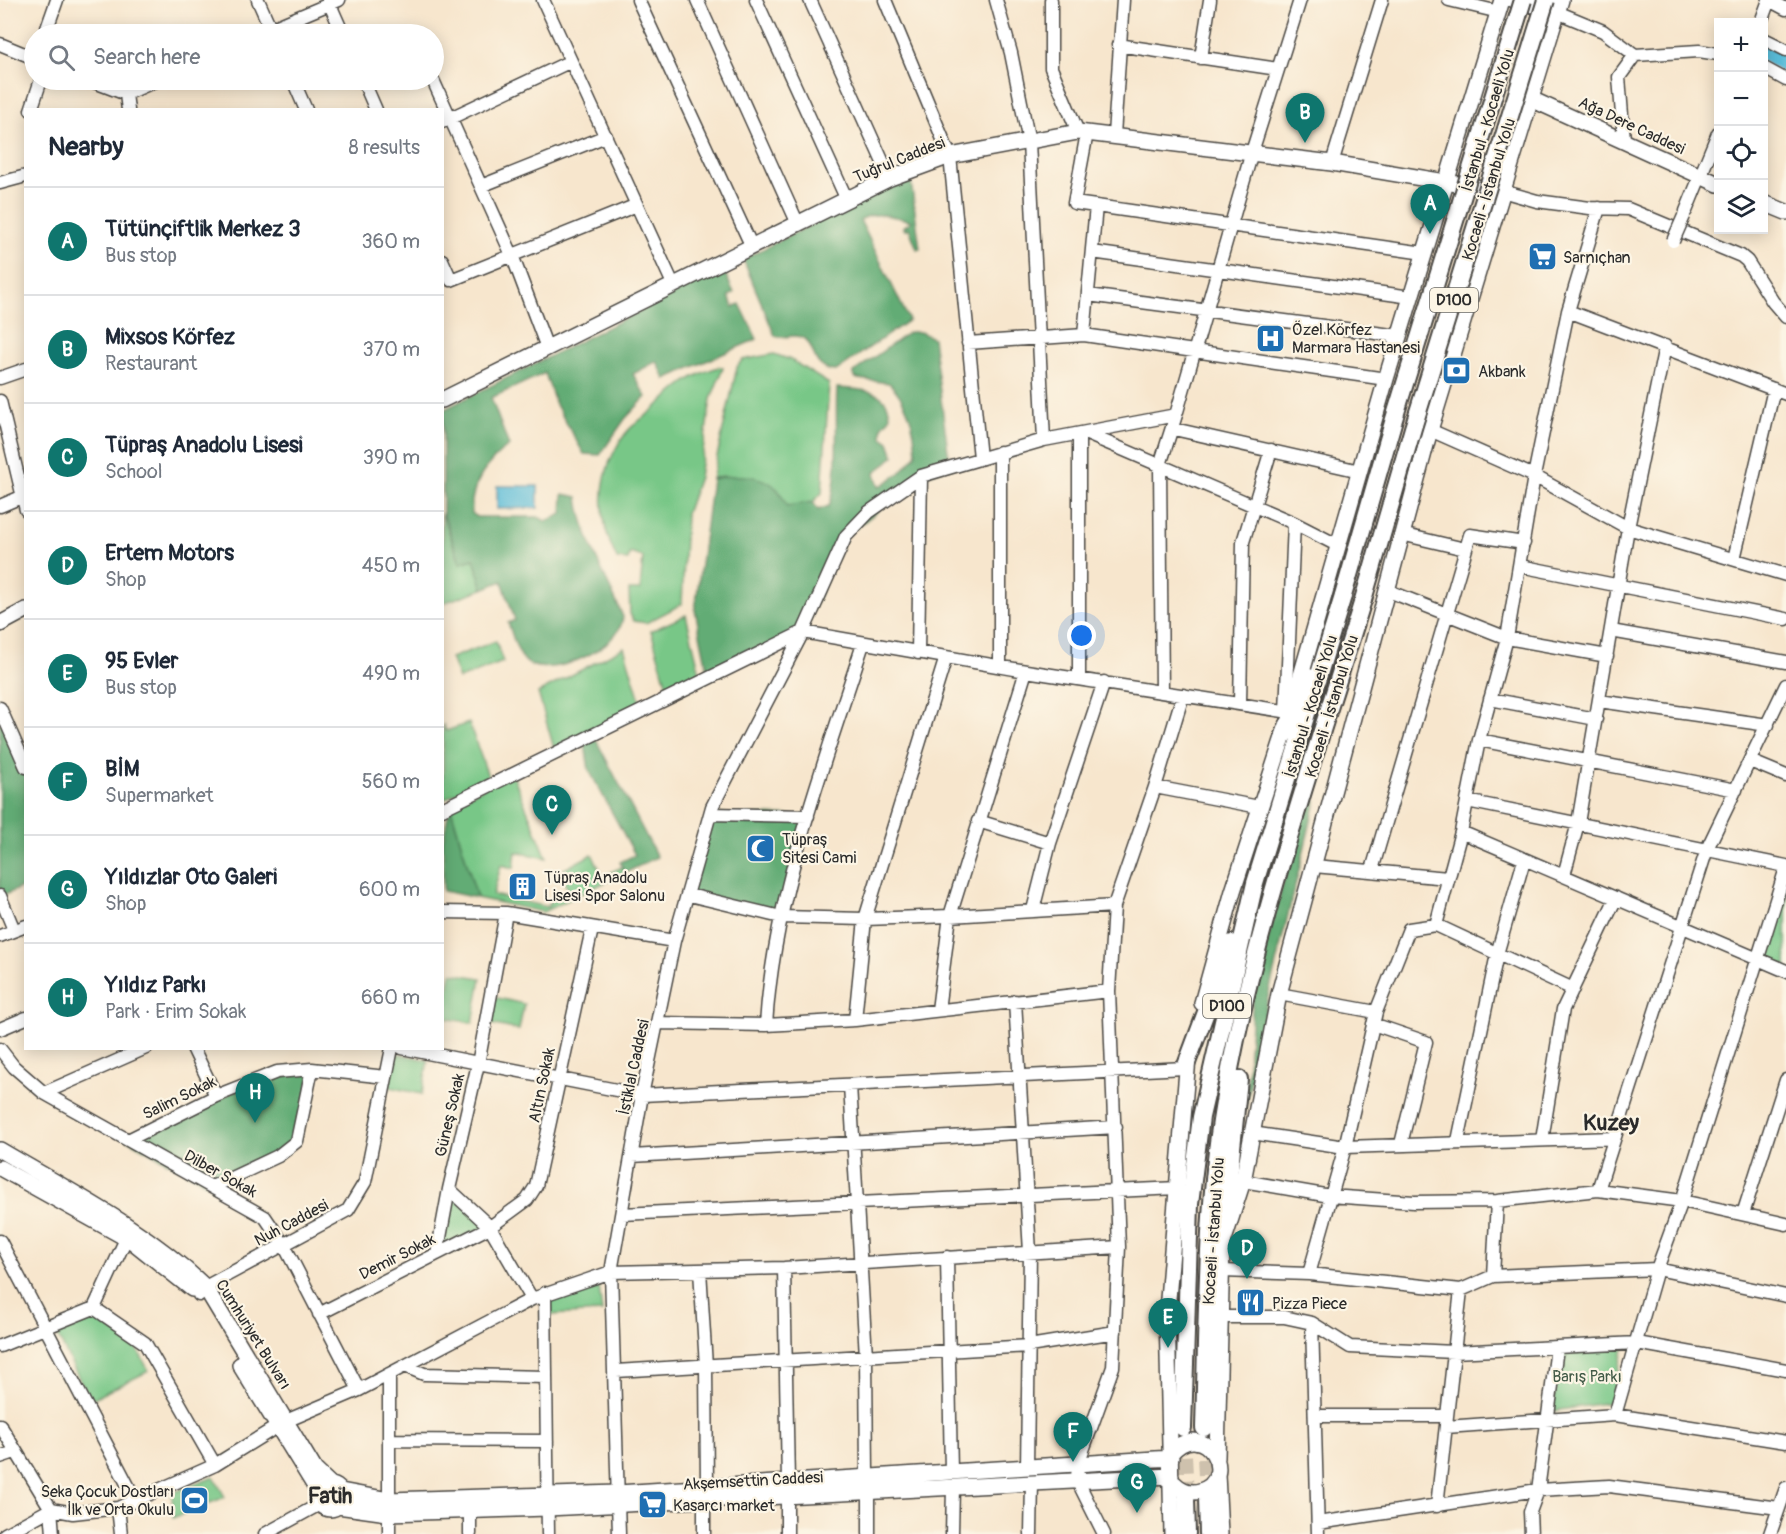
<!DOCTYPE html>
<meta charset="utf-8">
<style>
:root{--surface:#fff;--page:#f2f2f3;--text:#1f2937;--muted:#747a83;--line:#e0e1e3;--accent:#0f766e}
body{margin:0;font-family:Pangolin,sans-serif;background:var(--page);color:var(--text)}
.controls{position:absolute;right:18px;top:18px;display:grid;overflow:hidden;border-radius:0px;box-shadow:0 3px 15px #0003}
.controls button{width:54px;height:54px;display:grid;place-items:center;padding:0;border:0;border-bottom:2px solid var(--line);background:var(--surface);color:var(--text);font:30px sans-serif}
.you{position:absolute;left:1082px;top:636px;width:21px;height:21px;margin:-15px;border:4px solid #fff;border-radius:50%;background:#1a73e8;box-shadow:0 0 0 9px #1a73e833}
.badge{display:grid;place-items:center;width:39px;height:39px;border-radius:50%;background:var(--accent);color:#fff;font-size:20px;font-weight:700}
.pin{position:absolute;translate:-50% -50px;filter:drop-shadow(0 2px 3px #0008)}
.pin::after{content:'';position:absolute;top:32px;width:21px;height:18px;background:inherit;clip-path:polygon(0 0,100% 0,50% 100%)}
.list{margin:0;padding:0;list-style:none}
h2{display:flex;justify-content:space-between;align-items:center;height:78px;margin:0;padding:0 24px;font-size:26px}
h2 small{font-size:20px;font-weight:400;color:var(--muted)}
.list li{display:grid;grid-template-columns:39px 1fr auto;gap:18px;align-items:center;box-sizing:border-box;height:108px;padding:0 24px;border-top:2px solid var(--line)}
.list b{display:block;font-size:22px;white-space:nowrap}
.list p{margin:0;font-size:20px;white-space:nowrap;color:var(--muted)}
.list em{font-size:20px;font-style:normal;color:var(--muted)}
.icon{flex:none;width:33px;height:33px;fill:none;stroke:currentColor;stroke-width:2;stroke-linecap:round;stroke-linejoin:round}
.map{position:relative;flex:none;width:1786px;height:1534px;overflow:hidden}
.search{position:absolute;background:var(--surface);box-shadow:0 3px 15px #0003;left:24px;top:24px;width:420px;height:66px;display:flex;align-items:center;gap:15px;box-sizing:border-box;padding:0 21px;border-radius:33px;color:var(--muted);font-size:22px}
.panel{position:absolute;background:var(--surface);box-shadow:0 3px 15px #0003;left:24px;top:108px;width:420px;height:942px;border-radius:0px}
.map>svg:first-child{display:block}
</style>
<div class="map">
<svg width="1786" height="1534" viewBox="0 0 1786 1534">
<rect width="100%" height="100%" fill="#fcf5e5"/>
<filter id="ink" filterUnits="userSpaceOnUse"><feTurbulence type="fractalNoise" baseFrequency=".0167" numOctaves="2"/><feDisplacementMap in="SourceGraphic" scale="12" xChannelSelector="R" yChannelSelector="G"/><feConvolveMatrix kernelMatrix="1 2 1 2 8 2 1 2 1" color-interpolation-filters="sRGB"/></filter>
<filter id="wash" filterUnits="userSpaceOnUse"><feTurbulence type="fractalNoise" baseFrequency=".008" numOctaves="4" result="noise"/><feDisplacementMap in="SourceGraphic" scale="24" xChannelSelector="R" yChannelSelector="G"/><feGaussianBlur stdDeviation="1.35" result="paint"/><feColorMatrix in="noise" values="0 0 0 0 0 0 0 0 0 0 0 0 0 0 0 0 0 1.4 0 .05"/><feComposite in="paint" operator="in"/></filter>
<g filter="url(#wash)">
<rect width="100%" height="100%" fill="#f7e6cd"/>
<!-- green -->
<path fill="#78c787" stroke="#527959" stroke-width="1.5" d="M774 354 791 360 829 384 822 493 813 502 787 507 777 489 722 476 712 479 737 367 742 360Z
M719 367 723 368 711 399 699 477 686 514 682 604 646 623 634 621 630 614 629 590H640L643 557 630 553 628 560 617 559C596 518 597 471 626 433 633 424 645 417 654 409 677 388 688 376 719 367Z
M442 513 460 563 474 558 483 589 443 603Z
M686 615 702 681 670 697 651 631Z
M496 641 503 662 459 679 451 658Z
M624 647 643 710 555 752 538 693Z
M469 723 488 776 443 800V724L446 731Z
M512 773 547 858 516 852 514 868 501 865 493 895 548 907 549 902 570 893 559 872 592 854 603 876 622 867 625 873 543 912 477 898 450 805Z
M1786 883V967L1761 956Z
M451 973 481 978 473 1023 443 1018Z
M494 997 524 1004 519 1030 490 1024Z
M396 1053 428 1060 422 1094 389 1087Z
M449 1189 490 1227 437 1254Z
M591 1280 599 1286 602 1312 551 1315 549 1295Z
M89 1315 135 1345 149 1371 90 1400 54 1329Z
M1624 1344 1612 1402 1553 1411 1561 1348Z
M214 1477 225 1497 173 1518 172 1493Z"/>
<!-- forest -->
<path fill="#62ac74" stroke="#466c50" stroke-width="1.5" d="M911 181 920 249H917L909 228 905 230 903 227 912 221C894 217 877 210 860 220L909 320 836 371C810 370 815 343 804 338 794 333 785 339 775 336L743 259 893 184Z
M723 269 734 293 729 296 733 307 740 304 757 339 665 379 657 361 633 374 646 397 625 419 600 455 584 454 555 403 545 373 491 398 509 446C488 460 469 487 472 513L477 517H538L546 521 562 514 563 494 578 497C582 535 608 581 623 617 621 647 554 678 529 664 517 657 513 635 508 623L515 620 502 581 483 589 474 559 460 563 443 513V410Z
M909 332H920L933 338 950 467 921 477 846 536 803 632 709 678 695 610 712 479C732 474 762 473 777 489 781 493 784 501 787 506L813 502 818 510 829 506C840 480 835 420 837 388 861 390 890 388 890 418L882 427V437L889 442 894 456 875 473 879 487 900 473 916 455C915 428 909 402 889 383L858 379 854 377V372Z
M6 721 26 767 25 886 0 897V724Z
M593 734 657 857 625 873 620 862 635 855 589 770 584 738Z
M1306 797 1316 801 1269 992 1245 1111 1253 994Z
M450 805 477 898 443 891V840Z
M710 814 808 816 781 917 689 895Z
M312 1069 297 1141 212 1187 128 1140 277 1072Z"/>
<!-- water -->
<path fill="#5abcd8" stroke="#427482" stroke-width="1.5" d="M497 486H538V508L497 509Z"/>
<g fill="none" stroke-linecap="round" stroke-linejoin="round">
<!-- river -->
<path stroke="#5abcd8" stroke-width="18" d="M1764 52 1786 65"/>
</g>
</g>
<g filter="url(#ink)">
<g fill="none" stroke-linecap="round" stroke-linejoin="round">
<!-- highway-tunnel -->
<path stroke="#cec1ad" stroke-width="16" stroke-dasharray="16 8" stroke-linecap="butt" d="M1183 1432 1186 1498
M1204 1435 1207 1497"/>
<defs>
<path id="minor" d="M258 0 273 34
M328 0 343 34
M543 0 673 284
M638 0 752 247
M697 0 798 224
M756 0 847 200
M810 0 890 178
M885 0 950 156 980 458
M996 0 1011 53 1029 142 1044 440
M1051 0V68L1078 132
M1449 0 1499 12
M1557 12 1603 31 1635 55
M1761 22 1769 0 1786 9
M45 34 57 0
M258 34 339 0
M1764 39 1786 50
M0 44 34 58
M1118 45 1278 69
M1201 58 1210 0
M1764 68 1786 80
M89 80 126 94 128 110
M293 80 306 110
M363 80 376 110
M433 80 512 255 547 348
M126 94 158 80
M31 110 41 80
M442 122 571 61
M1087 133 1074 203 1096 206
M1114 135 1123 0
M1624 140 1619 77 1635 55 1699 51 1718 54
M1332 163 1382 0
M0 183 26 176
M481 186 606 136
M1502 191 1537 201 1590 208 1628 209 1741 256 1747 261 1773 302 1786 317
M1686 211 1718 133
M1092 252 1411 297
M442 260 451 280 637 205
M1088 295 1399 336
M1568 311 1599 208
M1084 335 1096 206 1424 253
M968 343 1084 335 1386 379
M0 378 26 369
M0 401 26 510
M1174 429 1360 471
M1430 430 1534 476 1628 528 1786 575
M1087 434 1294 523 1339 546
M0 506 26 495
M1401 534 1465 549
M1734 559 1774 389
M1520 566 1786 619
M1386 590 1507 638 1607 656
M1611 631 1786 662
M918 653 921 476
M1000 666V452
M1079 678V435
M1162 692 1160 465 1176 415
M1490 699 1596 719
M1599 701 1768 725
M1240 704 1243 542 1271 450
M0 708 26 767
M1286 712 1294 523
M1479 740 1736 790
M1750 761 1786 776
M1155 787 1259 807
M1467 801 1786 866
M442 809 803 632 1026 671 1290 712
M710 814 808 816
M978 821 1050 843
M1461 832 1786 971
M1314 866 1448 878
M1372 870 1470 535 1524 543
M1564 875 1578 823 1628 528 1665 346
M689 895 781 917 865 919 950 916 1114 906
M0 896 14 930
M1033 910 1050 843 1104 682
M442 912 506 913 674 941
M1436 925 1461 832 1479 740 1507 638 1534 476 1568 311 1786 394
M0 936 26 926
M1279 994 1376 1012
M1015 1001 1030 1252 1027 1467
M938 1010 950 916 1026 671
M855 1020 865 919 946 657
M659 1023 766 1025 855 1020 1109 991
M1373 1024 1426 1042 1401 1144
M766 1025C774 894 823 768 863 644
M0 1029 26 1018
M193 1048 216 1096
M402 1048 642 1095 1185 1068
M0 1049 14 1067 44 1093 265 1217 284 1245 359 1390
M850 1085 866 1356 867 1477
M44 1093 146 1048
M1252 1133 1345 1147 1614 1138
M128 1140 216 1096 277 1072 312 1069 386 1077
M1542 1140 1563 1009 1616 898
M1458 1141 1497 954 1524 860
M632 1156 1116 1127
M1243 1181 1330 1196 1414 1202 1497 1201 1598 1190 1682 1201 1786 1224
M212 1187 278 1156 297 1141 312 1069
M449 1189 490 1227 532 1299
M1598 1190 1707 849 1786 685
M622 1214 1178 1188
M1743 1214 1786 1080
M0 1241 135 1499
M437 1254 449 1189 478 1064 506 913
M947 1257 951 1472
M784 1268 788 1482
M700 1270 706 1366 707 1487
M1222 1271 1309 1274 1461 1290 1493 1276 1657 1269 1786 1296
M1309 1274 1345 1147 1376 1012 1409 929 1436 925 1573 989
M1493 1276 1497 1201
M545 1293 548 1534
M199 1295 205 1287 348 1210 365 1182 392 1048
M94 1308 130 1230
M319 1314 490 1227 527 1200 536 1186 592 929
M1219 1317H1284L1312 1323 1318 1534
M1312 1323 1350 1347 1454 1352 1637 1343 1786 1370
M0 1346 94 1308 145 1343 215 1465
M405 1366 424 1374 546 1377
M616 1371 1029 1346 1115 1332
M1615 1415 1657 1269 1682 1201 1786 868
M1316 1416H1447
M0 1425 51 1509 73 1513 118 1508 215 1465 286 1421 359 1390 532 1299 611 1272 784 1268 1119 1247
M1446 1427 1615 1415 1786 1442
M389 1440 547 1441
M0 1457 15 1452
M1437 1506 1461 1290
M118 1508 121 1534
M470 1511V1534
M1318 1523 1538 1490 1609 1486 1779 1508
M5 1534 51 1509 53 1534
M265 1534 320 1504
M389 1534V1374
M619 1534 611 1272 642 1095 674 941 712 807 803 632 846 536 869 512 921 476 1044 440 1176 415 1252 152 1300 0
M704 1534V1502
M787 1534V1497
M869 1534V1492
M952 1534 953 1487
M1031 1534 1032 1482
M1104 1534 1077 1480 1078 1464 1113 1367 1119 1247 1109 991 1114 906 1155 787 1183 695
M1531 1534 1530 1512 1538 1490 1557 1348
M1770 1534 1786 1488"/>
<path id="major" d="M1514 0 1554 11
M1531 99 1718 184
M1764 203 1786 212
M442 400 890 178 950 156 1078 132 1332 163 1499 191
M0 624 26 610
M1296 693 1386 379 1502 0
M1202 1003 1233 891 1287 725
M0 1150C71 1192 145 1229 205 1287L315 1470 331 1485
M0 1168 133 1242 192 1289
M240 1365 319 1493
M1171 1453C1205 1415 1240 1479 1200 1491 1190 1494 1181 1490 1174 1483
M1217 1458 1222 1246 1243 1181 1279 994 1430 430 1561 0
M1217 1474 1220 1534
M318 1497a12 12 0 1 1 24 0a12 12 0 1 1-24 0Z
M341 1491 389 1500 618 1493 1171 1458
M338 1506 388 1513 548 1508 1171 1476
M1172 1534 1167 1311 1188 1058"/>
<path id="highway" d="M1284 735 1309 677
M1185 1068 1232 943
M1222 1246 1239 1079
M1183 1428 1190 1204 1201 1117 1255 883 1343 596
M1204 1428C1207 1326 1206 1222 1221 1121 1248 945 1311 770 1363 600
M1207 1497 1208 1534
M1186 1498 1187 1534"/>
</defs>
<!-- minor casing -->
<use href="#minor" stroke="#4a4743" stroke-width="15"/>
<!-- major casing -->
<use href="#major" stroke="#4a4743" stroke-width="18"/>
<!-- highway casing -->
<use href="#highway" stroke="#4a4743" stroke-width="20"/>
<!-- minor -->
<use href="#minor" stroke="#fff" stroke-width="12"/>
<!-- major -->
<use href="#major" stroke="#fff" stroke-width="15"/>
<!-- highway -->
<use href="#highway" stroke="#fff" stroke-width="16"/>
<defs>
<path id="minor-bridge" d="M1673 241 1684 216"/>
<path id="highway-bridge" d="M1343 596 1394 419 1523 0
M1363 600 1413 428 1546 0"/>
</defs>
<!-- minor-bridge casing -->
<use href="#minor-bridge" stroke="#4a4743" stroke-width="15" stroke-linecap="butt"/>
<!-- highway-bridge casing -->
<use href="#highway-bridge" stroke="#4a4743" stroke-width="20" stroke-linecap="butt"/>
<!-- minor-bridge -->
<use href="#minor-bridge" stroke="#fff" stroke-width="12"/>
<!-- highway-bridge -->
<use href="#highway-bridge" stroke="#fff" stroke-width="16"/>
</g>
</g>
<!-- icons -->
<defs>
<symbol id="supermarket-square" viewBox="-11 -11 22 22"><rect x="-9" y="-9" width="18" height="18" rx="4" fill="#1f6fb2" stroke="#fcf5e5"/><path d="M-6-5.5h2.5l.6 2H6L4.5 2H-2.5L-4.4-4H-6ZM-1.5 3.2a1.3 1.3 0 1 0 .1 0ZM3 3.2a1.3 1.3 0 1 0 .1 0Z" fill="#fff"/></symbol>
<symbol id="hospital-square" viewBox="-11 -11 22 22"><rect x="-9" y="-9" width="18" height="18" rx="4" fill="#1f6fb2" stroke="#fcf5e5"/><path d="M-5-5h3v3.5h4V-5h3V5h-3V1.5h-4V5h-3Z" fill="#fff"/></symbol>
<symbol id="bank-square" viewBox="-11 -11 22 22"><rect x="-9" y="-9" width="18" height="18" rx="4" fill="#1f6fb2" stroke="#fcf5e5"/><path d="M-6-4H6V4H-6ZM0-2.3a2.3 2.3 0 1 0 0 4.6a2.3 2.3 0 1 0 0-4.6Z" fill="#fff"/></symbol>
<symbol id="mosque-square" viewBox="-11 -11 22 22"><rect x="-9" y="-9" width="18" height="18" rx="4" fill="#1f6fb2" stroke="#fcf5e5"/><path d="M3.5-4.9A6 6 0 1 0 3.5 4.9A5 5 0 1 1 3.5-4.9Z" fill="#fff"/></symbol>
<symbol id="building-square" viewBox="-11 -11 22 22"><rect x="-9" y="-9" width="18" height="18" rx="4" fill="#1f6fb2" stroke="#fcf5e5"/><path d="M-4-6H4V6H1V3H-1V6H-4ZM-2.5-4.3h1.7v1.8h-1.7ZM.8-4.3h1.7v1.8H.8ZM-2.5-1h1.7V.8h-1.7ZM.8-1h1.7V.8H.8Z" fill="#fff"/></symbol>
<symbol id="restaurant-square" viewBox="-11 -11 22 22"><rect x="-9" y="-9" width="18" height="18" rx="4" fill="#1f6fb2" stroke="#fcf5e5"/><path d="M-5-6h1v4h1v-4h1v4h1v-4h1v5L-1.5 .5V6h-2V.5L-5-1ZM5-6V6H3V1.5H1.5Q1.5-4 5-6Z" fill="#fff"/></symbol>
<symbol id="stadium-square" viewBox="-11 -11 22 22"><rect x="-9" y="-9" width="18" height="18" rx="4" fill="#1f6fb2" stroke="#fcf5e5"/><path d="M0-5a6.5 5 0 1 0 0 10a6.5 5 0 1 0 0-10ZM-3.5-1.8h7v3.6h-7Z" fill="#fff"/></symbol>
</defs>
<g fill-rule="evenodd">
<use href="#supermarket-square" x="1526" y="240" width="33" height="33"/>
<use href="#hospital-square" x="1254" y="322" width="33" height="33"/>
<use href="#bank-square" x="1440" y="354" width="33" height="33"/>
<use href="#mosque-square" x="744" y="832" width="33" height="33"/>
<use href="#building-square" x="506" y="870" width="33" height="33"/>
<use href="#restaurant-square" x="1234" y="1286" width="33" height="33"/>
<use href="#stadium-square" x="178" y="1484" width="33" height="33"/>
<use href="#supermarket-square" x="636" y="1488" width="33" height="33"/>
</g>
<g text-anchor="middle" stroke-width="4.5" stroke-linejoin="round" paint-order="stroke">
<!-- shield labels -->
<g fill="#fcf5e5" stroke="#6a6863" stroke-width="1.5">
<rect x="1430" y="288" width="48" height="24" rx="4.5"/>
<rect x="1203" y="994" width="48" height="24" rx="4.5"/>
</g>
<g font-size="15" font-weight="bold" fill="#2b2b2b">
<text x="1454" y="305">D100</text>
<text x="1227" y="1011">D100</text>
</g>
<!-- street labels -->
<g font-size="16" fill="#2b2b2b" stroke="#fcf5e5">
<text transform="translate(1487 120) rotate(-73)" y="6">İstanbul - Kocaeli Yolu</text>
<text transform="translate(1632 125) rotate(25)" y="6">Ağa Dere Caddesi</text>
<text transform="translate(899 159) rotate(-22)" y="6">Tuğrul Caddesi</text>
<text transform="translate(1488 189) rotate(-73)" y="6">Kocaeli - İstanbul Yolu</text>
<text transform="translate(1310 706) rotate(-73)" y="6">İstanbul - Kocaeli Yolu</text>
<text transform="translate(1331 706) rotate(-73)" y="6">Kocaeli - İstanbul Yolu</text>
<text transform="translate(633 1067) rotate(-78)" y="6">İstiklal Caddesi</text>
<text transform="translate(541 1085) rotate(-78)" y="6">Altın Sokak</text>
<text transform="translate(179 1097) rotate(-26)" y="6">Salim Sokak</text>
<text transform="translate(449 1115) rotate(-77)" y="6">Güneş Sokak</text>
<text transform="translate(221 1173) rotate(29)" y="6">Dilber Sokak</text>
<text transform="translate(291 1222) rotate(-28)" y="6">Nuh Caddesi</text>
<text transform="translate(1213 1231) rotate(-86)" y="6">Kocaeli - İstanbul Yolu</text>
<text transform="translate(397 1256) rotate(-27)" y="6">Demir Sokak</text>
<text transform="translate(254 1334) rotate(58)" y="6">Cumhuriyet Bulvarı</text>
<text transform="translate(753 1480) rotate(-3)" y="6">Akşemsettin Caddesi</text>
</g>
<!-- poi labels -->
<g font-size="16" fill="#2b2b2b" stroke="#fcf5e5" text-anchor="start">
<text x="1563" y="263">Sarnıçhan</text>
<text x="1292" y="335">Özel Körfez<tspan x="1292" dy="18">Marmara Hastanesi</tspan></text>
<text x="1478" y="377">Akbank</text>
<text x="782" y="845">Tüpraş<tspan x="782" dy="18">Sitesi Cami</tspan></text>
<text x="544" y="883">Tüpraş Anadolu<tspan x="544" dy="18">Lisesi Spor Salonu</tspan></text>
<text x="1272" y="1309">Pizza Piece</text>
<text x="174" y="1497" text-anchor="end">Seka Çocuk Dostları<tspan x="174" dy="18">İlk ve Orta Okulu</tspan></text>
<text x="673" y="1511">Kasarcı market</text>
</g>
<!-- park labels -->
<g font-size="16" fill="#425a47" stroke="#fcf5e5">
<text x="1587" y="1382">Barış Parkı</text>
</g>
<!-- district labels -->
<g font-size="22" font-weight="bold" fill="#2b2b2b" stroke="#fcf5e5">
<text x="1611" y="1130">Kuzey</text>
<text x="330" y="1503">Fatih</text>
</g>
</g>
</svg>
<div class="controls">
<button>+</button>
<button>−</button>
<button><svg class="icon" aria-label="locate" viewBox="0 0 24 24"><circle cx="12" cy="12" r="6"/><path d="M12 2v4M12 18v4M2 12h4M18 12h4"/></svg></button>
<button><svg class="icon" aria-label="layers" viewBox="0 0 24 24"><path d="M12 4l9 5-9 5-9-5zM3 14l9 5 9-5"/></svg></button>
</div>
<div class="you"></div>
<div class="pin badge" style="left:1430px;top:234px">A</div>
<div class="pin badge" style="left:1305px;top:143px">B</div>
<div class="pin badge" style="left:552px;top:835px">C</div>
<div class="pin badge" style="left:1247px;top:1279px">D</div>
<div class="pin badge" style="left:1168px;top:1348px">E</div>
<div class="pin badge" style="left:1073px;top:1462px">F</div>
<div class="pin badge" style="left:1137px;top:1513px">G</div>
<div class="pin badge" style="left:255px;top:1123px">H</div>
<div class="search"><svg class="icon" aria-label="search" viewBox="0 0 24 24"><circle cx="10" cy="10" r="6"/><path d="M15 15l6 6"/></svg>Search here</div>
<section class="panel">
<h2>Nearby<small>8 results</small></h2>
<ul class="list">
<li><span class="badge">A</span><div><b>Tütünçiftlik Merkez 3</b><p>Bus stop</p></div><em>360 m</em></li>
<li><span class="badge">B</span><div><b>Mixsos Körfez</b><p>Restaurant</p></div><em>370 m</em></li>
<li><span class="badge">C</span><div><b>Tüpraş Anadolu Lisesi</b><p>School</p></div><em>390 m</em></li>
<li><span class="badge">D</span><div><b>Ertem Motors</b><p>Shop</p></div><em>450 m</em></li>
<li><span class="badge">E</span><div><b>95 Evler</b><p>Bus stop</p></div><em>490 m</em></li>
<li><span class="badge">F</span><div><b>BİM</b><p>Supermarket</p></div><em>560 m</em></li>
<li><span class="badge">G</span><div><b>Yıldızlar Oto Galeri</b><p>Shop</p></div><em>600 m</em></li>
<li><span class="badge">H</span><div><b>Yıldız Parkı</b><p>Park · Erim Sokak</p></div><em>660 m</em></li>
</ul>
</section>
</div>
